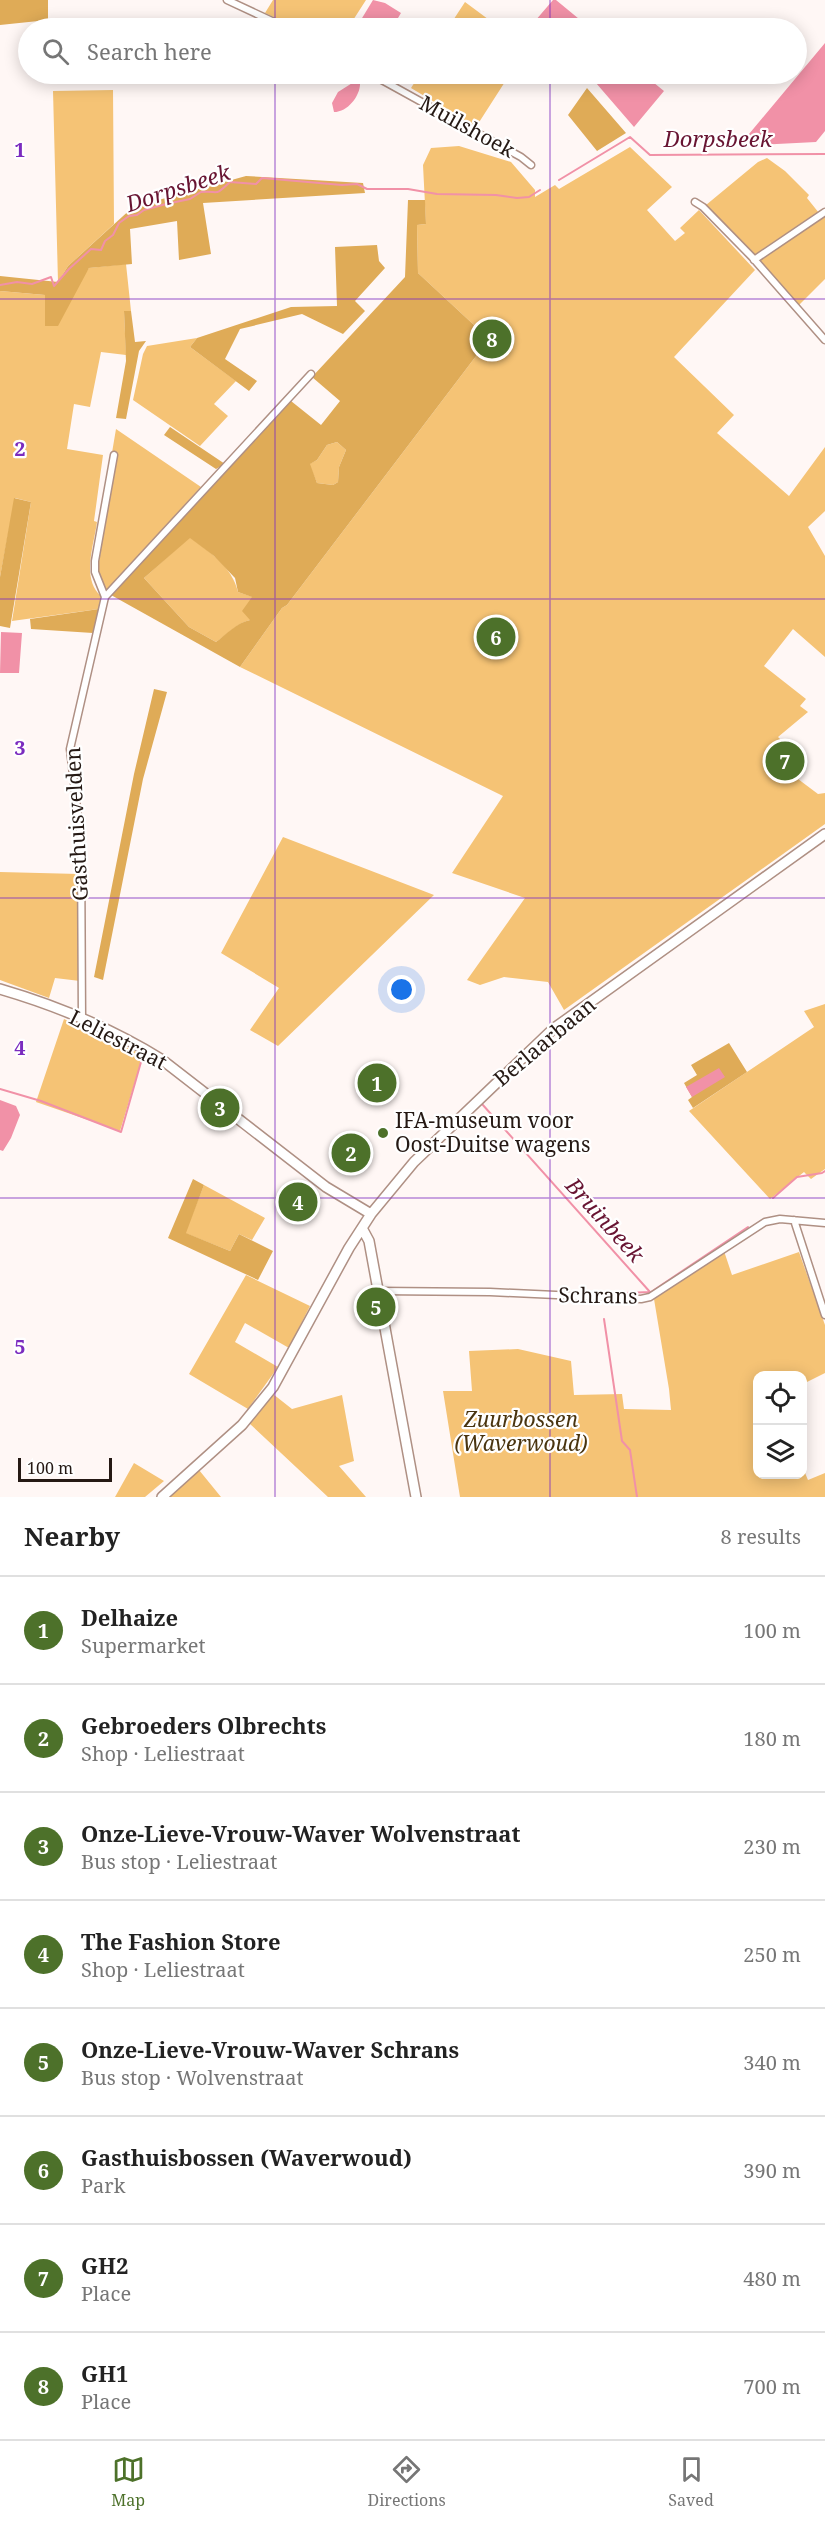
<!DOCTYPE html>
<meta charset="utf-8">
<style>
:root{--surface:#fff;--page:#f6f6f6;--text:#222;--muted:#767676;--line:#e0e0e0;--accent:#4d712a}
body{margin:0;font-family:"Noto Serif",serif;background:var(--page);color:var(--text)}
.controls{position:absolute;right:18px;bottom:18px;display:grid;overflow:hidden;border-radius:12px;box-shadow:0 3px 15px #0003}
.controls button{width:54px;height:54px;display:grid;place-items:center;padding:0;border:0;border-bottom:2px solid var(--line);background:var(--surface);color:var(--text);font:30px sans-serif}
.scale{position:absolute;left:18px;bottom:15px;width:94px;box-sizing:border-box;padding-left:6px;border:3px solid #251914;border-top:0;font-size:16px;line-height:21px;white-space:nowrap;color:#251914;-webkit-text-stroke:4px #fff;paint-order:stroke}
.you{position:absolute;left:402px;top:990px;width:21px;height:21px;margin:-15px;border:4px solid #fff;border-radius:50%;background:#1a73e8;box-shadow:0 0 0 9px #1a73e833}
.badge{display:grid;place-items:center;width:39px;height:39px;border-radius:50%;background:var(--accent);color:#fff;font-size:20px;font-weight:700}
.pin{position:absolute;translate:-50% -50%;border:3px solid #fff;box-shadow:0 2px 6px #0006}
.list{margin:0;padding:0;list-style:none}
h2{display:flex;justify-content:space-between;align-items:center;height:78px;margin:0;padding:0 24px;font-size:26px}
h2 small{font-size:20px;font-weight:400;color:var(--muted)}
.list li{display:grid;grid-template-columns:39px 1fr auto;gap:18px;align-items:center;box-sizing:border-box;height:108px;padding:0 24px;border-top:2px solid var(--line)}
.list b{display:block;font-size:22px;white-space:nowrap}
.list p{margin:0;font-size:20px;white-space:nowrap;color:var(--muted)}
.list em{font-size:20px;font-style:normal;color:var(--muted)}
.icon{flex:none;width:33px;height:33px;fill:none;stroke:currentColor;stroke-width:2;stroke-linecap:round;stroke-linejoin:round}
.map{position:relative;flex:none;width:825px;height:1497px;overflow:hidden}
.search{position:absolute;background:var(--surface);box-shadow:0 3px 15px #0003;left:18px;right:18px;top:18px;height:66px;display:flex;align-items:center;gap:15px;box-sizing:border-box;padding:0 21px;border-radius:33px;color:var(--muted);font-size:22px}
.sheet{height:942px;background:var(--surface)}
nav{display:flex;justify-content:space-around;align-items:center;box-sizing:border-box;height:84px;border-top:2px solid var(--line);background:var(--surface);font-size:16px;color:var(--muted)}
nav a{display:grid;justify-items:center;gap:3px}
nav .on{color:var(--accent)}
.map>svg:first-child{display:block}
</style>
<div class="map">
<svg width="825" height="1497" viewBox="0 0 825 1497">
<rect width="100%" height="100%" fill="#fff7f5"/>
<!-- green -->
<path fill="#f5c375" d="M273 0H366L348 28H297L265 13Z
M465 2 496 25 502 28H448Z
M420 74H510L476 127 411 88Z
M113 90 114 224 68 266 58 282 53 91Z
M459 146 511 162 535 190V197L555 185 559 189 630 147 672 187 647 210 675 241 685 233 680 228 699 210 755 270 674 357 734 415 717 433 789 496 825 447V511L808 527 825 556V657L793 629 764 666 806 699 800 706 808 712 778 737 796 755 798 779 818 794 825 793V824L564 1010 548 982 504 977 480 985 467 980 525 898 452 873 503 796 240 667 282 608 287 605 489 339 418 273 417 225 426 224 423 165 431 148Z
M767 158 785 171 809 195 807 198 819 213 755 256 706 205 758 162Z
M825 216V279L798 306 759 260Z
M126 264 131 311 124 312 126 355 101 352 90 407 74 404 67 449 103 455 94 521 97 522C94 545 81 579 101 596L99 609 12 621 31 502 15 498 0 577V291L45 295V326L89 268Z
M197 338 190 347 236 381 214 404 228 416 200 446 133 400 143 354 147 346Z
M116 429 201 487 106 591 99 586 96 578 102 544V512Z
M337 442 346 450 339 467 338 482 333 485 317 483 309 464 317 460 327 445Z
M190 537C210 553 232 566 238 592L253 597 250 620C237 623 228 634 216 642L189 627 144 578Z
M283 837 434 895 278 1046 250 1030 279 988 221 953Z
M0 872 79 874 80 981 55 978 49 998 0 980Z
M825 1004V1169L811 1179 804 1172 770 1199 689 1111 814 1027 804 1011Z
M64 1019 143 1055 120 1131 36 1102Z
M204 1185 265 1218 252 1240 239 1234 230 1251 185 1233Z
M724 1251 732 1275 799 1252 825 1325V1373L803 1384 802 1376H758V1474H802L803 1468 808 1480 825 1473V1497H460L443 1391H472L469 1351 518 1349 571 1361 574 1395 622 1394 624 1409 671 1410 669 1389 654 1299Z
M246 1275 310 1306 289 1348 245 1323 235 1342 278 1367 248 1409 189 1374Z
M273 1394 292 1409 342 1395 354 1461 339 1466 366 1497H328L249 1423Z
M134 1463 164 1481 145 1497H115Z
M199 1470 221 1497H171L169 1494Z"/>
<!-- forest -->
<path fill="#dfab57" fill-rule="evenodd" d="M0 0H48V20L0 25Z
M587 88 626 133 597 151 568 115Z
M246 176 363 183 365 193 203 203 211 254 179 260 177 221 130 229 132 264 89 268 58 326H45V295L0 291V276L58 282 68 266 133 207Z
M408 200H425L426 224 417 225 418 273 489 339 287 605 282 608 240 667 111 595 291 401 321 425 340 401 312 377 405 277ZM337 442 346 450 339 467 338 482 333 485 317 483 310 464 317 460 327 445ZM190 538 214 556 235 578 238 592 252 597 242 611 250 620C236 623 227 634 216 642L189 627 144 578Z
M377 245 379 261 385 268 355 301 365 311 343 334 302 314 240 329 225 359 257 381 249 391 190 347 197 338 291 307 337 306 335 247Z
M124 311H131L135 342 146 341 139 351 126 419 116 418 126 361Z
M170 427 225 464 216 469 164 435Z
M14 498 31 502 10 628 0 626V577Z
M99 609 93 633 31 629 30 619Z
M154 689 167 692 143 779 103 980 94 977 134 774Z
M729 1043 747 1072 693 1108 688 1100 692 1097 684 1083 697 1075 691 1065Z
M193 1179 204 1185 186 1233 230 1251 239 1234 273 1251 258 1280 168 1238Z"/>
<!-- water -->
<path fill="#f191a7" d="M373 0 385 3 401 13 392 28H356Z
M553 0H556L590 28H529Z
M825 43V131L816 142 739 146Z
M584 74H643L664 91 634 127 596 83Z
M357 80 360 82C361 95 348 112 334 112L332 103 338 92Z
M1 632 22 633 19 673H0Z
M719 1068 725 1077 692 1097 686 1087Z
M0 1100 16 1106 20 1115 11 1138 3 1151 0 1150Z"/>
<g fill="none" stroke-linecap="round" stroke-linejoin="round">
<!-- stream -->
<path stroke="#f191a7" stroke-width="2" d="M559 180 630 137 650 155 825 154
M0 285 17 282 32 284 51 277 54 286 69 269 91 249 101 250 105 241 113 235 119 223 129 216 137 215 144 210 166 204 190 199 201 192C220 190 213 198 230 182L256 184 262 178 342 185 357 184 367 189H408L437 194 496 195 517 198 529 197 540 190
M0 1089 41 1101 121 1132 143 1055
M482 1104 650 1292 600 1294
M773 1198 797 1177 822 1173 825 1171
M651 1292 748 1227
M604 1319 622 1441 630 1450 637 1497"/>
<defs>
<path id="street" d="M227 0 287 28
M371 74 521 157 531 165
M695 202 703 207 752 257 825 340
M754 260 825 212
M105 597 95 572V561L114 455
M82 1019 81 842 70 749 105 597 311 374
M794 1220 825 1315
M378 1291 490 1292 641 1299 650 1297 765 1222 780 1219 825 1223"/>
<path id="secondary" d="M0 989C55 1005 112 1029 161 1059L326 1187 371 1214
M362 1228 369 1241 416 1497
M162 1497 242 1425 273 1387 349 1248 371 1214 414 1162 553 1029 825 834"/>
</defs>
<!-- street casing -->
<use href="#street" stroke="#af9084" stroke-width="9"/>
<!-- secondary casing -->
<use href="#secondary" stroke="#af9084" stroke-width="12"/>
<!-- street -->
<use href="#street" stroke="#fff" stroke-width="6"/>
<!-- secondary -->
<use href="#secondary" stroke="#fff" stroke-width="9"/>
</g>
<!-- grid -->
<path fill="none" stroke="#7b2cbf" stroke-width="1.5" stroke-opacity="0.55" d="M275 0V28M550 0V28M275 74V1497M550 74V1497M0 299H825M0 599H825M0 898H825M0 1198H825"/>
<!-- markers -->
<circle fill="#4d712a" stroke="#fff" stroke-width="2" cx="383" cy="1133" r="6"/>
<g text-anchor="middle" stroke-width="4.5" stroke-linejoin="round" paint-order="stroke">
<!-- street labels -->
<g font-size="21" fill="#251914" stroke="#fff">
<text transform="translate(467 127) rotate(29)" y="7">Muilshoek</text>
<text transform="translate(77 824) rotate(-93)" y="7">Gasthuisvelden</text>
<text transform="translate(118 1040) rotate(27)" y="7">Leliestraat</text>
<text transform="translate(545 1042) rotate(-40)" y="7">Berlaarbaan</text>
<text transform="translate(598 1296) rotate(1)" y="7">Schrans</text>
</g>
<!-- poi labels -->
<g font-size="21" fill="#251914" stroke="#fff" text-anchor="start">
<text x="395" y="1128">IFA-museum voor<tspan x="395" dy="24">Oost-Duitse wagens</tspan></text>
</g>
<!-- park labels -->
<g font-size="21" font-style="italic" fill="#49340f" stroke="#fff">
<text x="521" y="1427">Zuurbossen<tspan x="521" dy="24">(Waverwoud)</tspan></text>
</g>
<!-- water labels -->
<g font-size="22" font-style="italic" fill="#681432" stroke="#fff">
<text x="718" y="147">Dorpsbeek</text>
<text transform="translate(178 188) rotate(-18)" y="8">Dorpsbeek</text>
<text transform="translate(605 1220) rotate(48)" y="8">Bruinbeek</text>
</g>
</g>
<g font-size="20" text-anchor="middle" font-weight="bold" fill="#7b2cbf" stroke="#fff" stroke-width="4.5" stroke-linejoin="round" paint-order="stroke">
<text x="20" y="157">1</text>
<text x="20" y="456">2</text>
<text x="20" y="755">3</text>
<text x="20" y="1055">4</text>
<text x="20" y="1354">5</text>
</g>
</svg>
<div class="controls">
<button><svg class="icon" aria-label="locate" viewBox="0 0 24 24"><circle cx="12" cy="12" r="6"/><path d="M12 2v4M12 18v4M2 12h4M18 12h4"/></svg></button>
<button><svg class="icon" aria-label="layers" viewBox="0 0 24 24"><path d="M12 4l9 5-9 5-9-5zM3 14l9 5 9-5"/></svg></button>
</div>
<div class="scale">100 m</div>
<div class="you"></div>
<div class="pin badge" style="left:377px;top:1083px">1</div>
<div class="pin badge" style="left:351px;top:1153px">2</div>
<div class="pin badge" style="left:220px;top:1108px">3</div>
<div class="pin badge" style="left:298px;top:1202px">4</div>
<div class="pin badge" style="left:376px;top:1307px">5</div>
<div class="pin badge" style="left:496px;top:637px">6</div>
<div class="pin badge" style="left:785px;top:761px">7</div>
<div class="pin badge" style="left:492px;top:339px">8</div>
<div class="search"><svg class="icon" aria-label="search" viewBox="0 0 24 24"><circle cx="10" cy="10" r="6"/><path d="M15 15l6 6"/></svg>Search here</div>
</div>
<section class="sheet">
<h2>Nearby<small>8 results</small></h2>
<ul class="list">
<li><span class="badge">1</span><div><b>Delhaize</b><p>Supermarket</p></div><em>100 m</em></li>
<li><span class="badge">2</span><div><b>Gebroeders Olbrechts</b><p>Shop · Leliestraat</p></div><em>180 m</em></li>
<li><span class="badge">3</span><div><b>Onze-Lieve-Vrouw-Waver Wolvenstraat</b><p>Bus stop · Leliestraat</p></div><em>230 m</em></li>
<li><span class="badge">4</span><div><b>The Fashion Store</b><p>Shop · Leliestraat</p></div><em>250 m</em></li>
<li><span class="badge">5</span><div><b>Onze-Lieve-Vrouw-Waver Schrans</b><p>Bus stop · Wolvenstraat</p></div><em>340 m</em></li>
<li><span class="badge">6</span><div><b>Gasthuisbossen (Waverwoud)</b><p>Park</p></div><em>390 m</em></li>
<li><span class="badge">7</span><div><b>GH2</b><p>Place</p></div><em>480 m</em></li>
<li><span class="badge">8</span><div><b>GH1</b><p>Place</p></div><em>700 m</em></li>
</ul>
</section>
<nav>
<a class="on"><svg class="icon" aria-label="map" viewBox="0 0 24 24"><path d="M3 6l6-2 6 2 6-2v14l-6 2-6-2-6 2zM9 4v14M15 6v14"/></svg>Map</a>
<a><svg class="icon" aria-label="directions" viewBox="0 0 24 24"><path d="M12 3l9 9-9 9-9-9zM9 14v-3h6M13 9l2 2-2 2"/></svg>Directions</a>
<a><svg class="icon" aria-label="saved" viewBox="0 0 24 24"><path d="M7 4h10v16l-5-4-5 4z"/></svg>Saved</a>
</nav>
